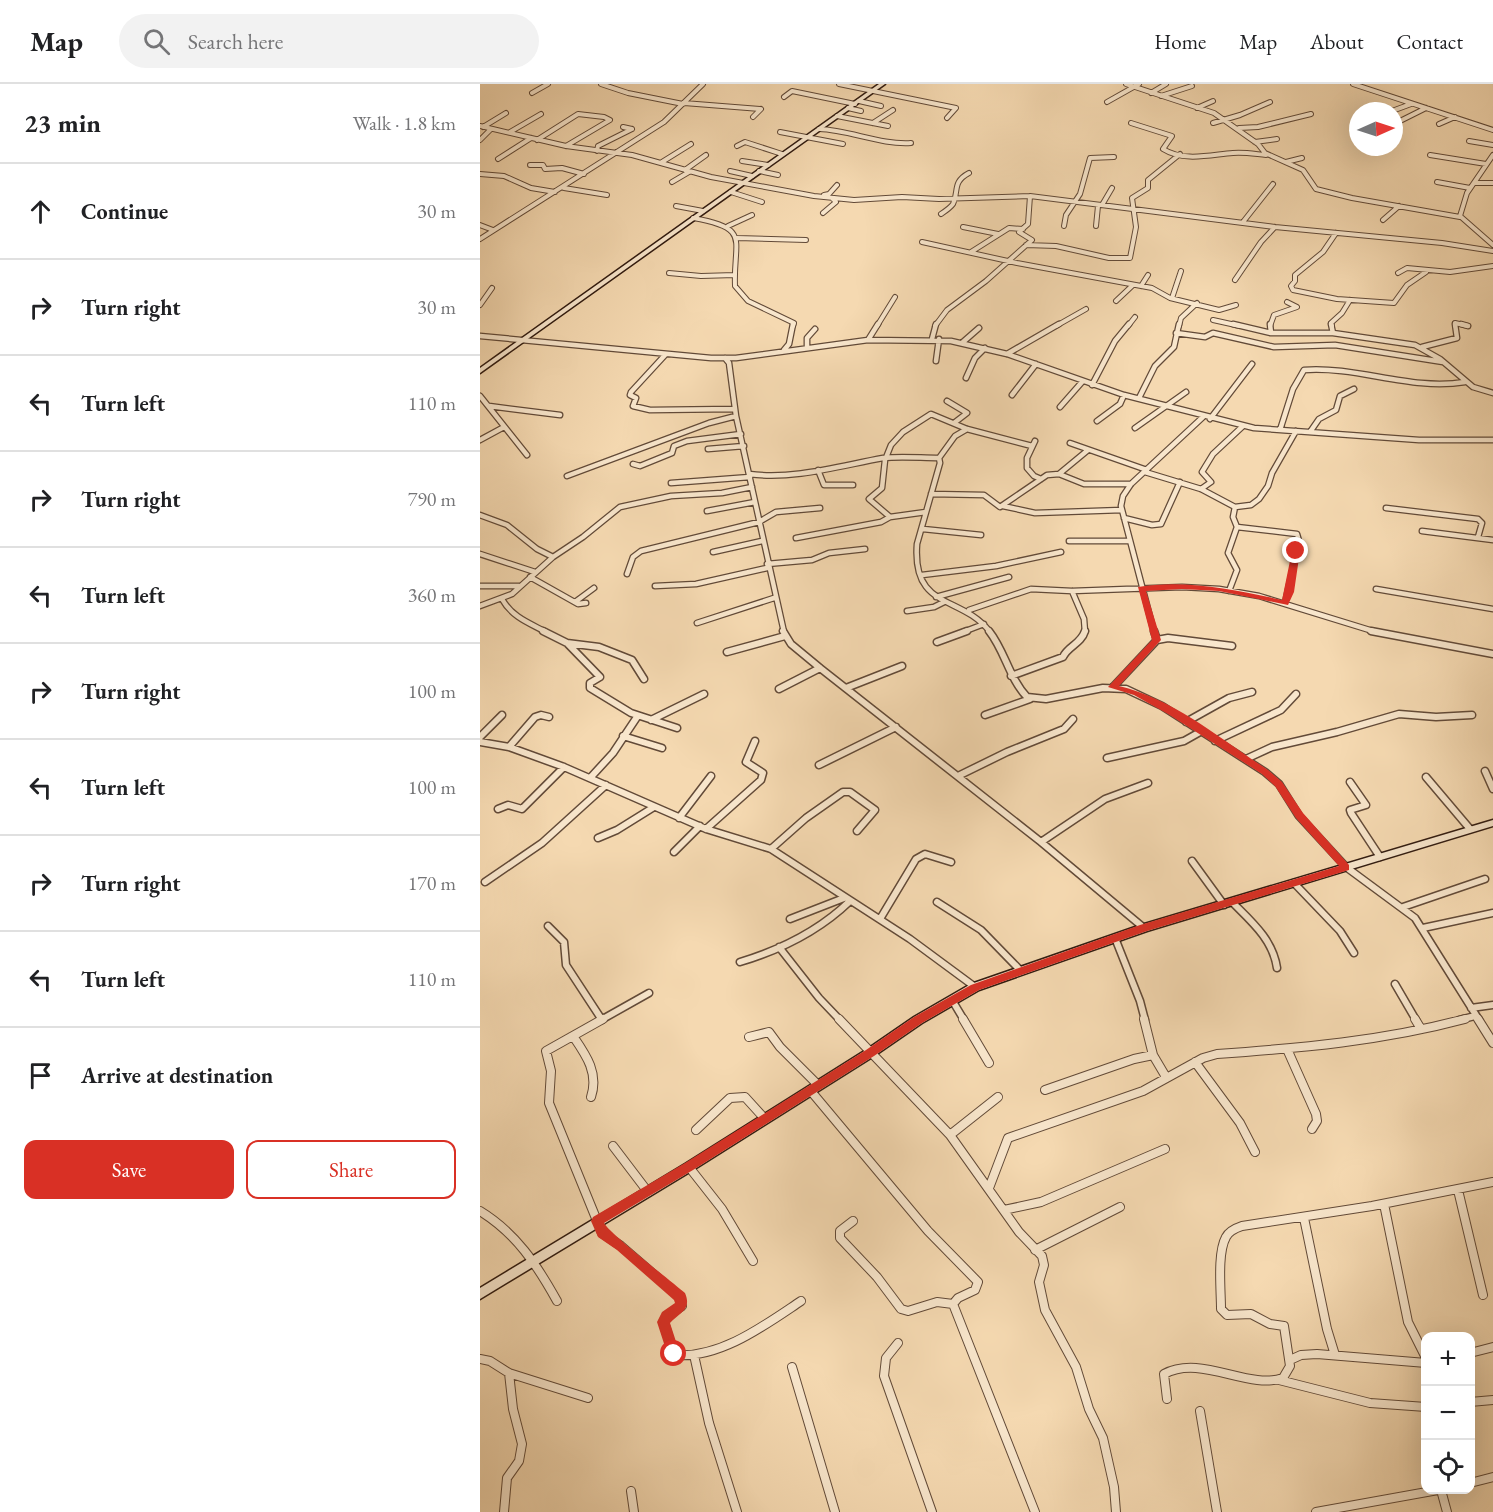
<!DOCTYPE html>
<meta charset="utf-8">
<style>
:root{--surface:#fff;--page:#f2f2f2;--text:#202124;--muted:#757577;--line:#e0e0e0;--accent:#d93025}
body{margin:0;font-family:"EB Garamond",serif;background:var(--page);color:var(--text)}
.controls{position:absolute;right:18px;bottom:18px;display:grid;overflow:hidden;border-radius:12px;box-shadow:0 6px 24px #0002}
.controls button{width:54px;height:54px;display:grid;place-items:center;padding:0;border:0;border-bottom:2px solid var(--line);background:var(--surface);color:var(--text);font:30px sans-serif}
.compass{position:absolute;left:869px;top:18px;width:54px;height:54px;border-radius:50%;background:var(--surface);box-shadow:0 6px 24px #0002;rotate:87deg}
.stop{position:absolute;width:18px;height:18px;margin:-14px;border:4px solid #d93025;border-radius:50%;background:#fff}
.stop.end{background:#d93025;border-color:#fff;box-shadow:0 2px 6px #0008}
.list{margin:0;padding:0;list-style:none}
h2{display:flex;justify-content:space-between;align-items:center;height:78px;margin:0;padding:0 24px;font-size:26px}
h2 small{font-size:20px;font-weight:400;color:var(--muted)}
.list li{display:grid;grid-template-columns:39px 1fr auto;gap:18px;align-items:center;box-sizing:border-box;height:96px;padding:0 24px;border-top:2px solid var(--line)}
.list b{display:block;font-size:22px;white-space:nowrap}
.list em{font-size:20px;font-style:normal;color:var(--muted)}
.actions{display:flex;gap:12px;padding:18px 24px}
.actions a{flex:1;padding:14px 0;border:2px solid var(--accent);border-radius:12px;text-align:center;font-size:21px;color:var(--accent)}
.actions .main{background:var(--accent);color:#fff}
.icon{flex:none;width:33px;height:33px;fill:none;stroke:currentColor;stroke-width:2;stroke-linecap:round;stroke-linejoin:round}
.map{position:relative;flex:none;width:1013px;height:1428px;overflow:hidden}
header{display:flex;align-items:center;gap:36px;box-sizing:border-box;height:84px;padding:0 30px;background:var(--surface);border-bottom:2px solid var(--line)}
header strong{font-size:28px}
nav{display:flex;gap:33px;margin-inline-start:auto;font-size:21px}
.search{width:420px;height:54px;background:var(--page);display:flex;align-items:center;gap:15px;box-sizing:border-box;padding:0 21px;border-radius:33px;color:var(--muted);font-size:22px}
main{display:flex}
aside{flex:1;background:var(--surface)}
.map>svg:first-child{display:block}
</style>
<header>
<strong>Map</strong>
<div class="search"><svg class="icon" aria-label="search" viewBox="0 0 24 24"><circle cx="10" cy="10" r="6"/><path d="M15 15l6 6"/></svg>Search here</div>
<nav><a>Home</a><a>Map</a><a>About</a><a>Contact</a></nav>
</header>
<main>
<aside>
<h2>23 min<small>Walk · 1.8 km</small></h2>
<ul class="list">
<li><svg class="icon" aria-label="ahead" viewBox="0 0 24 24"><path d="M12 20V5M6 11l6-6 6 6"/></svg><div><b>Continue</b></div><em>30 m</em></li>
<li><svg class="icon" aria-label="right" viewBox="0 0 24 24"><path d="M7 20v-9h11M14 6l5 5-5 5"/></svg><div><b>Turn right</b></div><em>30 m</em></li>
<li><svg class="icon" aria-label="left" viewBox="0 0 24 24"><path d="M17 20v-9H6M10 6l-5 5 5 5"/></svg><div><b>Turn left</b></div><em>110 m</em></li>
<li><svg class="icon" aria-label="right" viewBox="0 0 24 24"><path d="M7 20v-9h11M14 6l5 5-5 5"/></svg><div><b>Turn right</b></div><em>790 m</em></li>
<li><svg class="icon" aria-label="left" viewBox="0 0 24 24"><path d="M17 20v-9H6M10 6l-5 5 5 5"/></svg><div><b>Turn left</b></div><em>360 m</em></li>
<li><svg class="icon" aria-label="right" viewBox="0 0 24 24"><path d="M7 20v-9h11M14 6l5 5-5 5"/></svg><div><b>Turn right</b></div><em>100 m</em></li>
<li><svg class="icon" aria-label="left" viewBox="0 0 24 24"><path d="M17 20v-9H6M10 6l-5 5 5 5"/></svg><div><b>Turn left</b></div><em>100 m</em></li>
<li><svg class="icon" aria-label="right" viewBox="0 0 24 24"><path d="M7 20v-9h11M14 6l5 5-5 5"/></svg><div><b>Turn right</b></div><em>170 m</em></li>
<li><svg class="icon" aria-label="left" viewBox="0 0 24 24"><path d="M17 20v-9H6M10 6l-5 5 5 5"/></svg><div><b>Turn left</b></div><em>110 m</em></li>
<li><svg class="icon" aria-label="arrive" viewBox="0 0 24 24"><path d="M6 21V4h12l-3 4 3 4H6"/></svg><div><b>Arrive at destination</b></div></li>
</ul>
<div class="actions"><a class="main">Save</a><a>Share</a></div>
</aside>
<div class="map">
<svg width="1013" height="1428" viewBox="0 0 1013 1428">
<rect width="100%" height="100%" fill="#f5d9b1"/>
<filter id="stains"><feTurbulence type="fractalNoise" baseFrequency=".00333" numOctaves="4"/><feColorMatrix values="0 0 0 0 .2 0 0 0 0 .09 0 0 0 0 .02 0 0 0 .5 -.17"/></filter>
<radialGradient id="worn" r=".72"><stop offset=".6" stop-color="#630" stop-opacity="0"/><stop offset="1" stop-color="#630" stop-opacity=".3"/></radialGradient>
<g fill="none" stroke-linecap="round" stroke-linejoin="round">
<defs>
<path id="street-far3" d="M121 0 148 9 203 20
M359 0 476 24 467 34
M646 0 734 29 778 60 785 69 823 86 836 105 872 114 980 133
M873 0 1013 46
M52 9 68 0
M671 9 686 0
M681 12 712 2
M304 13 312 7 375 20
M379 17 401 22
M627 18 659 0
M204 19 280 25
M368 24 381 27
M717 24 733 17
M912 27 931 20
M357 32 408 42
M273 33 281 25
M393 39 413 26
M651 39 692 52 683 65C704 78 729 71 753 69 764 68 775 70 786 71
M733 39 760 31 790 18
M914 40 946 24
M959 40 975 33
M0 42 86 62 152 71 231 93 334 112 374 116 422 113 459 115 550 112 795 143 962 159 1013 167
M3 43 26 29
M143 43 152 45
M759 44 778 43 831 30
M339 45C370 46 400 61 431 59
M30 48 61 30
M300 48 363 60
M0 56 11 45
M57 56 98 30 124 33 130 36 86 62
M989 57 1013 61
M775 58 797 55
M257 62 265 58 302 70
M117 67 118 62 152 45
M950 71 1006 80
M1013 71 987 109 980 132 1013 161
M18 75 51 54
M262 77 288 81
M182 78 211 60
M806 78 822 74
M50 81H63L65 85 82 84 104 90
M205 86 226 71
M250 87 272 92
M279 87 298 91
M0 90 24 92 51 104 75 108
M192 98 209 88
M957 98 990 104
M994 99H1013
M84 104 127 111
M251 108 282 118
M344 111 349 110 357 101
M622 121 632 104
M196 122 223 127
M343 129 356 118 352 114
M461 130C464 128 471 123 473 120 479 107 472 98 489 89
M213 134C272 144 253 156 255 202L268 217 314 239 313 242
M903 136 919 122
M763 138 793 100
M0 141 13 146
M248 142 272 131
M584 142 586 131 600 110 610 74 634 73
M616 142 618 122
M483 143 518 150
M856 149 843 168 815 191V197L811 202 813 206 857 215 914 219 927 201 946 188
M257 154 326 156
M0 155 184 38 223 0
M442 158 537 179 672 204 690 214 739 226 756 221
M546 161 576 162 629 174H650L656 143 652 114 668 104V96L700 70
M491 168 529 144 543 145
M189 189 221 192 255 191
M918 189 927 184 970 188 1013 182
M755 196 781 158 795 143
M661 202 668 191
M692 214 701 187
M636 217 653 201
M0 221 12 204
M733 236 760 242
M397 242 415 213
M455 242 467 226 506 197 552 156 539 148 548 140 550 112
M576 242 606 225
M648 242 655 233
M699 242 701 234 717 219
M790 242 794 231 817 223 807 218
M852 242 851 239 862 229 870 216
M975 242V239L988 242"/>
<path id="street-far2" d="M753 240 791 249H853L935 261 960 275 993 303 1013 309
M790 240 791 249
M851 240 853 249
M981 240 988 242
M696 249 725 253 733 249 794 263 855 261 963 278
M0 252 231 274H256L388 256 471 257 527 270 644 311 774 344 939 356H1013
M452 255 456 240
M388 256 398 240
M483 258 499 244
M327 263V254L335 245
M942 263 977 254 975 240
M304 266 309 260 313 240
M186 270 151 308 150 311 156 314 153 322 170 326 255 325
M527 270 579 240
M245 274 249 279 256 332 304 548
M456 277 459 255
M486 294 495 274 505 264
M612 301 635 257 649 240
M532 311 556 280
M0 312 47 371
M659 314 675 282 694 263 699 240
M467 317 487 329 474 339
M9 322 80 331
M580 323 602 298
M730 335 772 280
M617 337 640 320 644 311
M655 344 706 308
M487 345 475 352 459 374 460 379 437 460C432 527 481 510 510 548
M800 346 813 305 824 286C879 282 930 307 985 298
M830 348 839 335 856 326 860 312 874 305
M0 356 24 343
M555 357 547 374V384L554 392 561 395
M590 359 667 386
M228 365 264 362
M153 380 160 382 192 369 194 362 207 357 261 350
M338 386 344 401H373
M665 388 721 405 755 423 771 421 779 415 788 402 792 389 816 347
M269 390C313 396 359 382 403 374 421 372 441 374 459 374
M579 390 608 366
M87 392 229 339 256 332
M191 399 270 393
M721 405 731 398 722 388 733 370 763 342
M451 410 504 411 520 423 567 391 579 390 604 400H651
M523 422 555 429 642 426
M906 424 998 435 1002 439 998 453
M227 427 275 418
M0 431 27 441 57 465 73 473
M410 433 389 415 402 404 405 376 411 361 423 348 451 330 487 345 552 362
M644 434 672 441 681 440 700 398
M757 443 817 450 819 457 805 519
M443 445 501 451
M942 447 1013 456
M316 454 401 438 410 433 446 428
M589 457H650
M233 468 282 457
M0 470 55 488
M287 480 332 476 349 469 385 465
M147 490 153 473 161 467 279 438 296 428 340 424
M442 491 516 482 581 468
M50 493 98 520 106 519
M0 502H39
M175 502 216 500 287 484
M896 505 1013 525
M592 507 604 535 605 548
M749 507 757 486 748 469 757 443 753 433 755 423
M456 513 529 493
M22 515C32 533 49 539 66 548
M95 518 114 504
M0 522 32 510 73 473 103 453 140 423 191 412 242 409 272 403
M489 526 551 505 592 507 702 503 739 505 779 512 896 548
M427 527 454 523 464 518
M217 539 294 514
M483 548 504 540
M674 548 641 422 643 412 651 400 723 333"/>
<path id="street-far1" d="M63 547 87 559 120 593 110 599V604L151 629 197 644
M303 547 311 560 340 584 561 758 664 844
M509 547C525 567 529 594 547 613L566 615 623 604 646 605 682 622 785 688 799 700 819 732 866 783 935 834 999 936
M891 547 1013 570
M677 556 688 554 752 562
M457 558 487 547
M87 559 119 563 152 576 164 595
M247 568 305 552
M531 592 583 573C588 562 601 560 605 547
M633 603 677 556 674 547
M366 604 422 582
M299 605 340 584
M505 631 550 615
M171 636 224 610
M706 638 749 614 772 608
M143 652 182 664
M0 653 22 631
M735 657 801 626 816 610
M0 658 29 663 84 683 226 745 291 765 430 855 495 903
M29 663 55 633 61 631 69 633
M627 674 704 657 720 648
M766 675 792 663 857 648 919 630 956 633 992 631
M339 681 416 643
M1005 687 1013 705
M478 692 527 668 584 645 593 635
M111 693 133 669 157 633
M946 693 990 745
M870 698 886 721 870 726 871 729 900 773
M18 725 28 721 42 725 84 683
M199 734 231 692
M226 745 281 696 283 689 266 678 275 657
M118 754 137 746 174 723
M561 758 625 715 668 699
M291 765 326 734 363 708H370L395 726 377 747
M194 768 220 742
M712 777 744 821
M5 798 62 759 126 701
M814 799 860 847 874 869
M457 818 501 846 540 886
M753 819C772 838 793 856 797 884
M923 823 1005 795
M310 835 364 814
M400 835 436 775 445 770 471 778
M68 842 84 858 86 881 122 936
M943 844 1013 829
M635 854 660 917 665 936
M299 863 339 914 360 936
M260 878C300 866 340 846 370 817
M915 900 936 936
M472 916 484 936
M991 924 1013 921
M121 936 169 909
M979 936 995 932"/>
<path id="street" d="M123 935 66 967 71 987 69 1019 122 1149 141 1162 200 1213 202 1222 187 1232 184 1238 194 1271C240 1275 285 1241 321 1217
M359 935 470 1051 539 1148 562 1172 564 1181 559 1198 565 1226 596 1283 609 1325 623 1354 634 1403 636 1428
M483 935 509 979
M664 935 673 971 686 993
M935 935 941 945
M998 935 1013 959
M93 952C106 971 119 989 111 1013
M269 953 289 948 300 963 338 1001
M807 965 836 1030 837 1037 832 1045
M715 978 760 1039 775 1068
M330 1006 448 1147 498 1198 495 1206 478 1214 473 1220
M565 1006 654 975 673 971
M216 1046 250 1014 265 1013 285 1035
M470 1051 518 1013
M133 1062 168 1108
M209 1083 242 1125 273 1177
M509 1104 528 1054 663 1007 723 974 737 970C821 964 903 957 985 935
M978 1106 1003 1211
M904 1120 928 1238 946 1274
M524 1126 561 1118 685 1065
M0 1127C36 1149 57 1181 77 1217
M824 1134 847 1245 855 1271
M373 1137 360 1147V1154L397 1193 421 1225 428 1227 457 1218 473 1220
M555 1166 640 1123
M473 1220 555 1428
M418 1259 406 1274 404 1292 452 1428
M990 1269 1013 1263
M214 1271 229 1339 257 1428
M0 1275 10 1277 29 1289 108 1314
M810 1276 821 1271 837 1270 946 1279
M312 1283 355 1428
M799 1296 890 1319 946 1323
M687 1315 684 1290C721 1270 768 1306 803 1294L810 1282 804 1242 790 1240 771 1230 747 1231 741 1225C741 1206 737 1169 746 1153 749 1147 756 1144 762 1142L892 1122 1013 1098
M990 1318 1013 1316
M720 1327 737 1428
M990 1399 1013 1393
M961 1406 967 1428
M151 1407 154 1428
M24 1428 27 1394 39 1377 42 1360 33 1325 29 1289
M836 1428 958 1406"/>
<path id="secondary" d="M399 0H405L0 289V284Z
M1013 736V742L667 847 499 906 442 939 394 972 213 1086 0 1215V1204L205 1080 386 966 434 933 491 900 661 841Z"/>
</defs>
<!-- street-far3 casing -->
<use href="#street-far3" stroke="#624a38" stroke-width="6"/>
<!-- street-far2 casing -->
<use href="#street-far2" stroke="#624a38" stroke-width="7"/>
<!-- street-far1 casing -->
<use href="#street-far1" stroke="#624a38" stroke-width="9"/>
<!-- street casing -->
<use href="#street" stroke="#624a38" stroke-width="10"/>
<!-- secondary casing -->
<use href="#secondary" stroke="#311b10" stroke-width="3"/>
<!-- street-far3 -->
<use href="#street-far3" stroke="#f8e6cc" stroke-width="4"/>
<!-- street-far2 -->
<use href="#street-far2" stroke="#f8e6cc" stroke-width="4.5"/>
<!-- street-far1 -->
<use href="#street-far1" stroke="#f8e6cc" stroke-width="6"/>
<!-- street -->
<use href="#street" stroke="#f8e6cc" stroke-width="8"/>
<!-- secondary -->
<use href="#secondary" fill="#f8e6cc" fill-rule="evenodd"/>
</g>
<!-- route -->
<path fill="#d93025" d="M816 465 820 467 814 508 808 521 739 507 702 505 666 507 681 556 639 602C694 615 742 656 788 686L802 698 823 729 869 781V786L667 847 499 906 442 939 394 972 213 1086 124 1139C128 1148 192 1198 205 1209 212 1226 200 1228 190 1239L200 1270 198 1275 194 1277 189 1275 177 1238 182 1228 195 1219 194 1216 137 1166 118 1153 111 1137 113 1133 205 1079 386 966 434 933 491 901 660 841 859 782 816 734 795 702 782 690 688 630 654 611 628 603 672 556 658 503C707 495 755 506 802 516L812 467Z"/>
<rect width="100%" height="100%" filter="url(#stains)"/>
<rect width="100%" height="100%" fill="url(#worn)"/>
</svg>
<div class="controls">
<button>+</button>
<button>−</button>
<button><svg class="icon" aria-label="locate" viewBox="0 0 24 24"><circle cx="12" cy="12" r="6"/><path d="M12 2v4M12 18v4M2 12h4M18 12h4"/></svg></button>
</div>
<svg class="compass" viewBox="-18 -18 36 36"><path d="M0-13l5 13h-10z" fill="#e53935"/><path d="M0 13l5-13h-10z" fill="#757577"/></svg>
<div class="stop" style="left:194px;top:1270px"></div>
<div class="stop end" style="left:816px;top:467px"></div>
</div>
</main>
